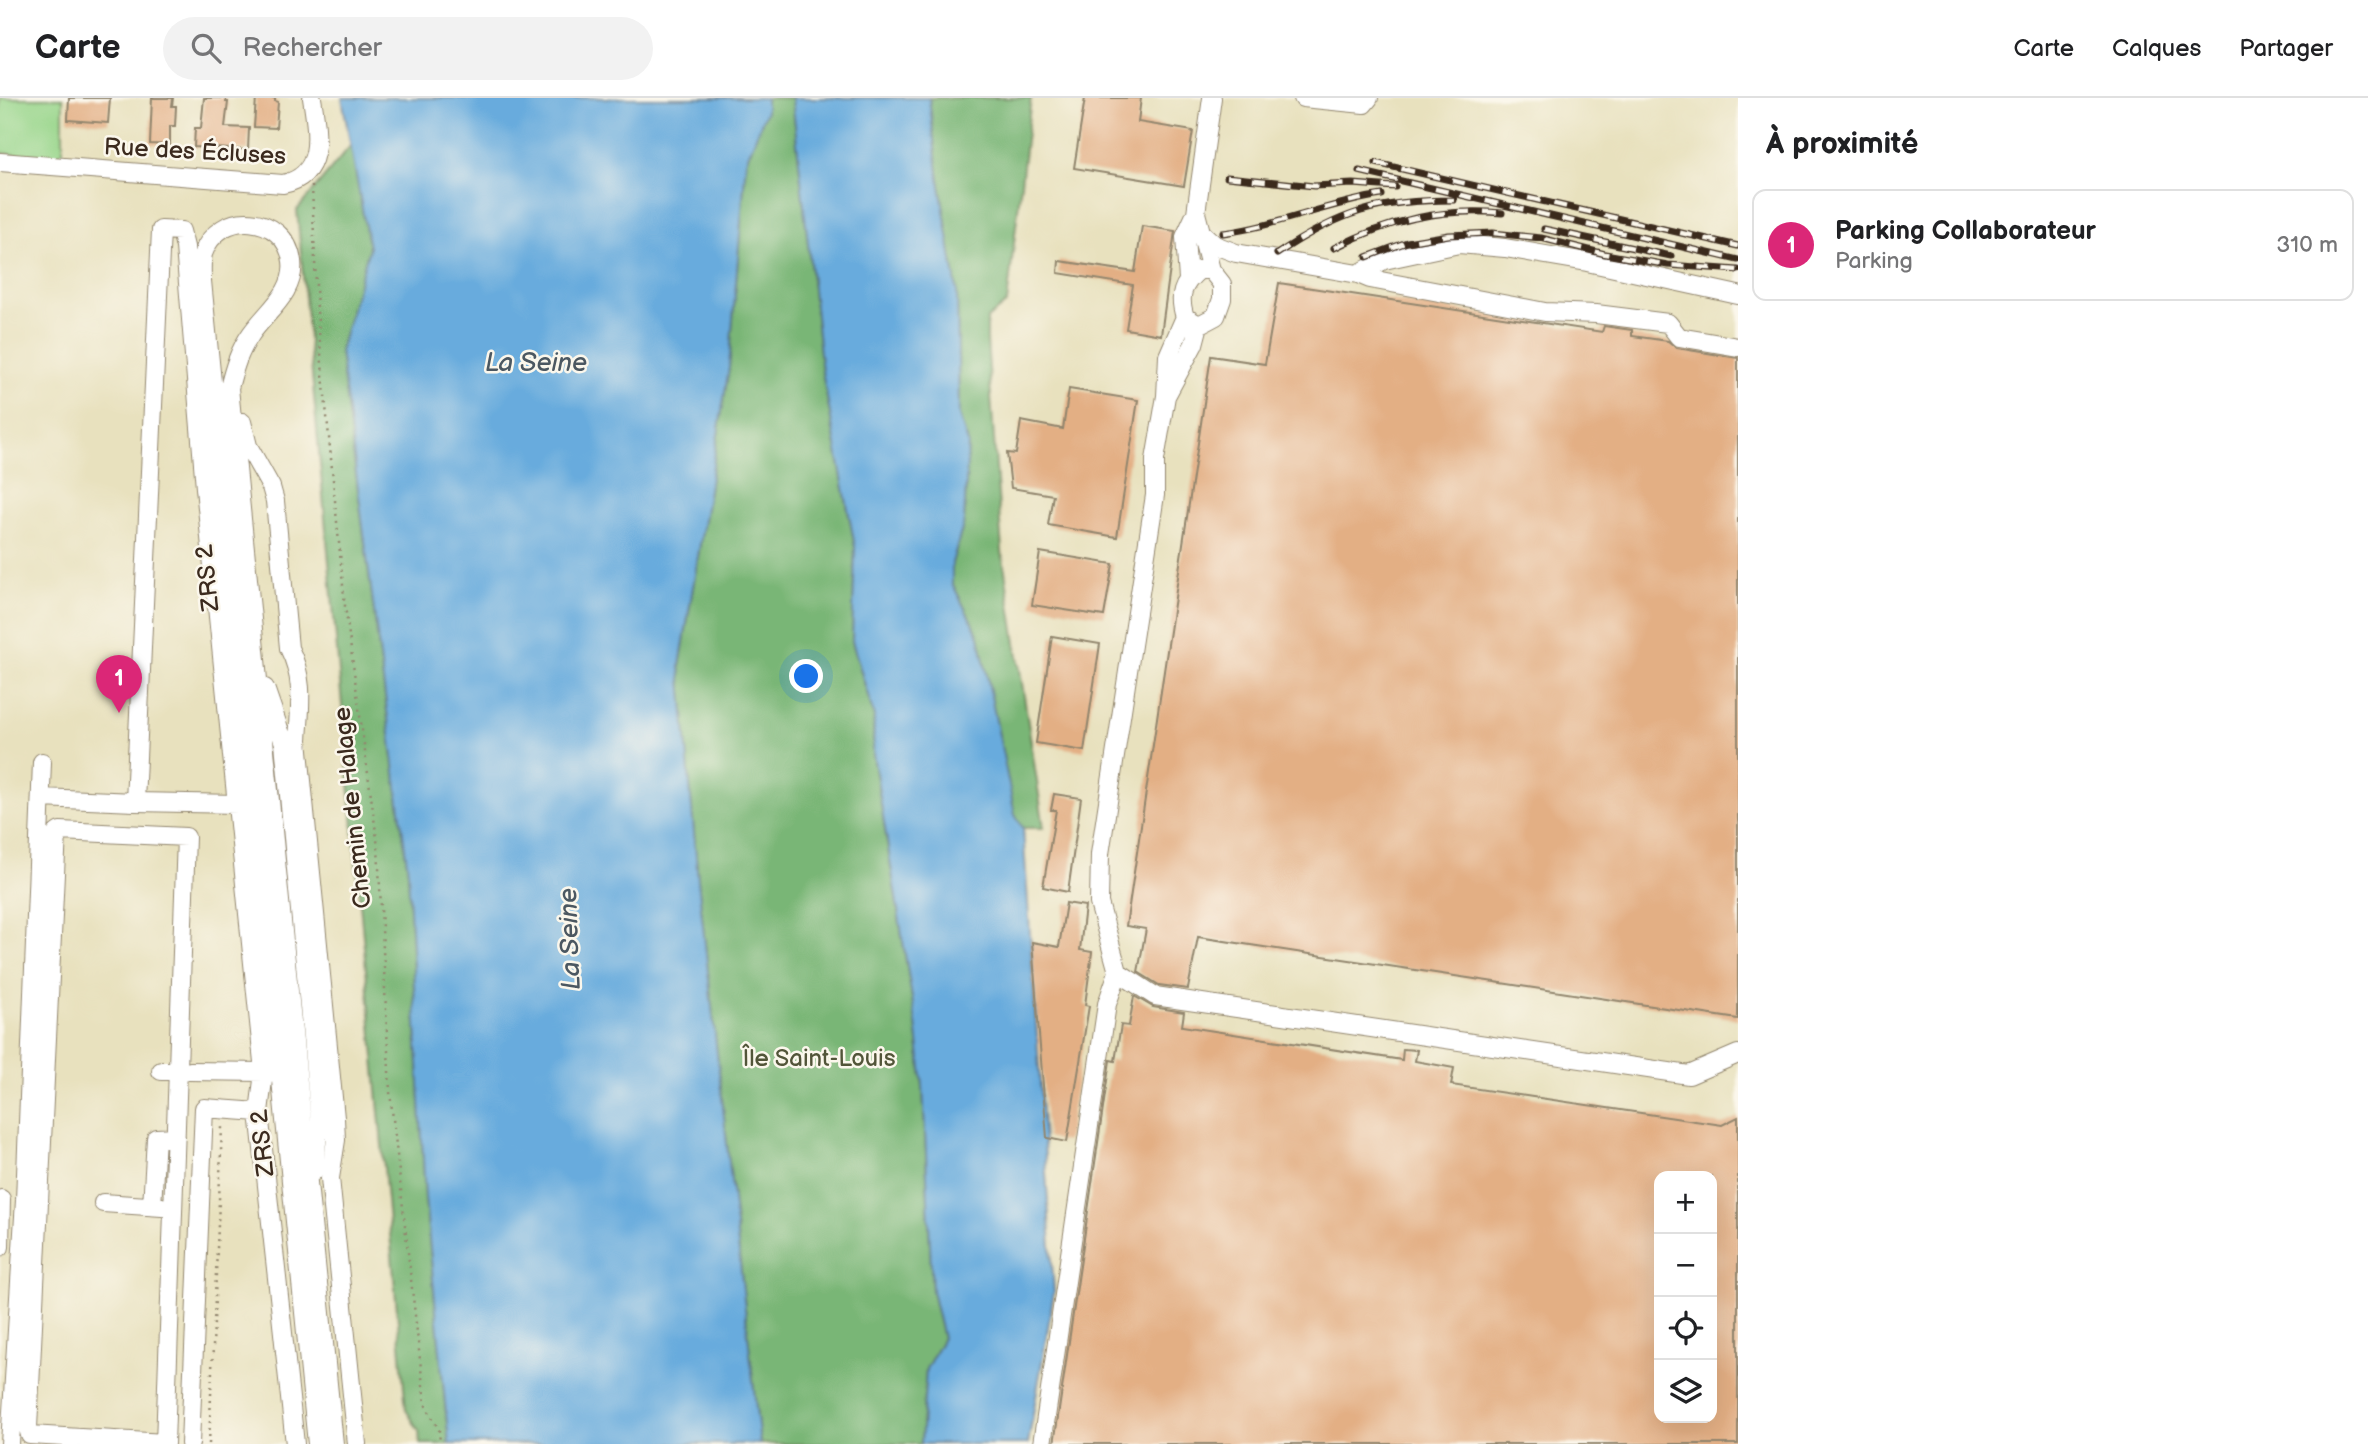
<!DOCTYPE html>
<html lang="fr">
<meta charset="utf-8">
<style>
:root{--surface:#fff;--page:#f2f2f2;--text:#202124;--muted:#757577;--line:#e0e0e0;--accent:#db2777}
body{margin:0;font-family:"Balsamiq Sans",sans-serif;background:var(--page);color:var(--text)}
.controls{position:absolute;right:21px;bottom:21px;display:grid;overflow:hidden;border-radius:14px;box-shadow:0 7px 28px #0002}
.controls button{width:63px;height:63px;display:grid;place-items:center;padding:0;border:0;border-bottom:2px solid var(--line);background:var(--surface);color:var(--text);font:35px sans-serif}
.you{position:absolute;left:807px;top:579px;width:24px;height:24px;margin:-18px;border:5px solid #fff;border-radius:50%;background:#1a73e8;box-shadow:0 0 0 10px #1a73e833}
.badge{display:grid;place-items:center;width:46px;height:46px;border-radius:50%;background:var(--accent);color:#fff;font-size:23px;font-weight:700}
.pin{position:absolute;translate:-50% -58px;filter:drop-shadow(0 2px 4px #0008)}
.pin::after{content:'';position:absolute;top:37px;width:24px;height:21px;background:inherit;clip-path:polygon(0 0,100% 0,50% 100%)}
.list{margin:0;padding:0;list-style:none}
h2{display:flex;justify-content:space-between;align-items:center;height:91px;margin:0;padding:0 28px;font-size:30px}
h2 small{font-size:23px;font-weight:400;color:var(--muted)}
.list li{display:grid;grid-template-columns:46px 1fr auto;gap:21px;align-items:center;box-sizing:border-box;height:112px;margin:0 14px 14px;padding:0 14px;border:2px solid var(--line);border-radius:14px}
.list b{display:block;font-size:26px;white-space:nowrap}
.list p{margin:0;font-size:23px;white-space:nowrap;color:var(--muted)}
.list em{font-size:23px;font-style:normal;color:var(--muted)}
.icon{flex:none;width:38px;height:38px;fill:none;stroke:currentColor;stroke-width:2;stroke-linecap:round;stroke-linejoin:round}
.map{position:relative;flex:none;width:1738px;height:1346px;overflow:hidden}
header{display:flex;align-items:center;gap:42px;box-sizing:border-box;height:98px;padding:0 35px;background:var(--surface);border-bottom:2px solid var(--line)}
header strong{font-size:33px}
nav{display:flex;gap:38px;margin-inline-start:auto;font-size:24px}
.search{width:490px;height:63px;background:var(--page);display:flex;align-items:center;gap:18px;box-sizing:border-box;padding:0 24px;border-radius:38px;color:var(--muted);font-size:26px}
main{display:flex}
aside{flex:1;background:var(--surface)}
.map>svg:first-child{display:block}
</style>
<header>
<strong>Carte</strong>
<div class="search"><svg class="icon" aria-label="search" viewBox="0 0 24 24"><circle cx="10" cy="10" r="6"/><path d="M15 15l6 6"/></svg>Rechercher</div>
<nav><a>Carte</a><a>Calques</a><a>Partager</a></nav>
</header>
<main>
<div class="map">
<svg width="1738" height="1346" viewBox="0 0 1738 1346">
<rect width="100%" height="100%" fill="#fbf7ec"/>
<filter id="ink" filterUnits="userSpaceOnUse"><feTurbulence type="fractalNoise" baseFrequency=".0143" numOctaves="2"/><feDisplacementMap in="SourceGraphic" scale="14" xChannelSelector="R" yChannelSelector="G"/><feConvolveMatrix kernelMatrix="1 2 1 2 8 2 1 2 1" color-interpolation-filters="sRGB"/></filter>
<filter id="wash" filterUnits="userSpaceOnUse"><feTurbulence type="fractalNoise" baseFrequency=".00686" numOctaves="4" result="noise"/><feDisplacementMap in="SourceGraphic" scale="28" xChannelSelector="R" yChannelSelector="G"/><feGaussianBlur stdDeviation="1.57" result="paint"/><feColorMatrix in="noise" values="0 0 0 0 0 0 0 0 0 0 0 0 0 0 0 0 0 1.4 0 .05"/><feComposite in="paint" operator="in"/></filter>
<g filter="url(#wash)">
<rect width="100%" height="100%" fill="#e8e1be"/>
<!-- green -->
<path fill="#97d58a" stroke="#698054" stroke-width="2" d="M0 0H63V61L0 55Z"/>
<!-- forest -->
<path fill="#79b676" stroke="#5a704a" stroke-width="2" d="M766 0H792L822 273 855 449 852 543 874 618 873 656 916 925 923 988 932 1193 943 1240 926 1271 921 1346H760L698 782 680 568 729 270 746 63 766 13Z
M929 0H1031L1007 205 987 221V242L1002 453 1044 730H1023L1015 719 979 538 952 485V465L964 424 968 345 959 317 957 193 938 75Z
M351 47 369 150 340 253 408 774 425 1100 449 1346H420L419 1333 406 1312 297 112Z"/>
<!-- water -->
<path fill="#68abdd" stroke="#526a7e" stroke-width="2" d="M342 0H766V13L746 63 729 270 680 568 698 782 760 1346H449L425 1100 408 774 340 253 369 150Z
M792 0H929L938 75 957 193 959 317 968 345 964 424 952 465V485L979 538 1015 717 1023 730 1054 1194 1028 1346H921L926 1271 943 1240 932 1193 923 988 916 925 873 656 874 618 852 543 855 449 822 273Z"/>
<g id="blocks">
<!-- building -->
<path fill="#e3af84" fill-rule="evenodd" d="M69 0H110L108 25 68 22Z
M152 0H173L172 8H176L175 28H170V47L150 46Z
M204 0H226V4H228L225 29 249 30 248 52 194 49 195 30H201Z
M256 0H275V3L278 4 276 30 254 29Z
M1085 0H1141L1138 24 1193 33 1184 88 1074 70Z
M1142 128 1175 133 1161 237 1126 231 1133 187 1058 175 1059 163 1135 174Z
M1279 185 1602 234 1604 228 1632 232V238L1668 243 1677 250 1738 260V921L1198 839 1188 891 1159 887 1138 874 1146 831 1126 828 1211 258 1265 266Z
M1069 291 1138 302 1117 439 1048 427 1053 397 1011 390 1007 355 1016 356 1021 323 1063 331Z
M1040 454 1113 466 1104 518 1032 507Z
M1052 538 1100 546 1084 653 1036 645Z
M1054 696 1081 700 1068 794 1043 789 1056 712H1051Z
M1066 805 1085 808 1080 852 1092 854 1085 907 1089 908 1067 1044 1047 1040 1032 844 1059 849Z
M1134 898 1153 909 1184 914 1182 928 1402 962 1403 951 1417 952 1415 963 1454 970 1451 987 1722 1027 1738 1019V1346H1054L1110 962 1115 963 1121 927 1129 928ZM1659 1078H1712V1320H1659Z"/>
</g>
</g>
<g filter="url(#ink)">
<use href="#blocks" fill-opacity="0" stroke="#92866e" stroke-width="2"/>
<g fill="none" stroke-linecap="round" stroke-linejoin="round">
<defs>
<path id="minor" d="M1303 0 1364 6 1369 0
M0 64 283 86C326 77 317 33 312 0
M1196 115 1212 0
M1202 135 1215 147 1236 155 1358 176
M1188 181 1185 139 1196 115 1211 172 1222 186V201L1216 218 1199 227 1185 219C1178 198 1182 186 1199 172H1211
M1738 197 1587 164 1505 150 1459 146 1384 162 1358 176 1370 181 1545 214 1596 216 1668 225 1679 239 1738 249
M1185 219 1168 258 1166 298 1194 246 1199 227
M1166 298 1155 362V397L1100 756 1099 805 1118 874 1155 898 1689 977 1738 956
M242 324 248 348 271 389 275 403 289 550C305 582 300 608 298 642L335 1020 336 1042 330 1080 357 1346
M265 590 284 645 320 1023 313 1074
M41 700 135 704 161 132 181 133 185 149 205 390 264 974 259 1014
M135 704 238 706
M161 973H179
M190 973 264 974
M103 1105 162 1109
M152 1108 156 1040 176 1039
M0 1149 1 1101
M10 1346 25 1102 42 664
M165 1346 186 739 60 733 57 735 28 1330 30 1337 165 1345
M190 1346 204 1010 259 1014 295 1346
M317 1346 202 183C202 174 201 165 203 156 218 110 285 115 292 163 296 194 267 213 251 236 239 253 234 270 229 290L334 1346
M1042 1346 1107 906 1118 874"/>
</defs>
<!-- minor casing -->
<use href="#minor" stroke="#92866e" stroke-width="20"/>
<!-- path -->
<path stroke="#92866e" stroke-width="2.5" stroke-dasharray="2 5" stroke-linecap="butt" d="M312 88 317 213 345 508 378 749 390 994 425 1306 439 1332 440 1346
M209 1346 222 1029"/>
<!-- minor -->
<use href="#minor" stroke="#fff" stroke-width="18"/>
<defs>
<path id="rail" d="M1376 65 1738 148
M1359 73 1738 162
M1227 79 1314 88 1353 86 1395 89
M1544 131 1671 158
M1223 135C1278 128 1328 105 1382 97
M1334 150C1388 123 1440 109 1502 115
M1277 156C1339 114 1379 102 1454 102
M1367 159 1407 144 1449 137 1493 135 1541 140 1605 156 1668 167 1738 172"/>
</defs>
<!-- rail casing -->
<use href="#rail" stroke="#3b2a1e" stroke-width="7"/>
<!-- rail -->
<use href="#rail" stroke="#fbf7ec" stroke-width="4.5" stroke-dasharray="13" stroke-linecap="butt"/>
</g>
</g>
<g text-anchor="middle" stroke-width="5" stroke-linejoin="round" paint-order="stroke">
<!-- street labels -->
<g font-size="24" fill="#3b2a1e" stroke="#fbf7ec">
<text transform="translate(195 53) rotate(3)" y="8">Rue des Écluses</text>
<text transform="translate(207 480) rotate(-96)" y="8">ZRS 2</text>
<text transform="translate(352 710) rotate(-96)" y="8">Chemin de Halage</text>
<text transform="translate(262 1045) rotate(-96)" y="8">ZRS 2</text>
</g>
<!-- park labels -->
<g font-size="24" fill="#525539" stroke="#fbf7ec">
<text x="819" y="968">Île Saint-Louis</text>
</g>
<!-- water labels -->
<g font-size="26" font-style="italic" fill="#4b5761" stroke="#fbf7ec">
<text x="536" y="273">La Seine</text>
<text transform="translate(569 841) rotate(-92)" y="9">La Seine</text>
</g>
</g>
</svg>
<div class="controls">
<button>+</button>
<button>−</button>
<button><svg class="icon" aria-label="locate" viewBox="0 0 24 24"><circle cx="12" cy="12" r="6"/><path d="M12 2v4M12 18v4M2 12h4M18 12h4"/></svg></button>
<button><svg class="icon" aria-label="layers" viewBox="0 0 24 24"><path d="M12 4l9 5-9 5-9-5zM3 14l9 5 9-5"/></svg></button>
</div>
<div class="you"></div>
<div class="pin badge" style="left:119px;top:615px">1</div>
</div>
<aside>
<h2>À proximité<small></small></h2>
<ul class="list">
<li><span class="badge">1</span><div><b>Parking Collaborateur</b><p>Parking</p></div><em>310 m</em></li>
</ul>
</aside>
</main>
